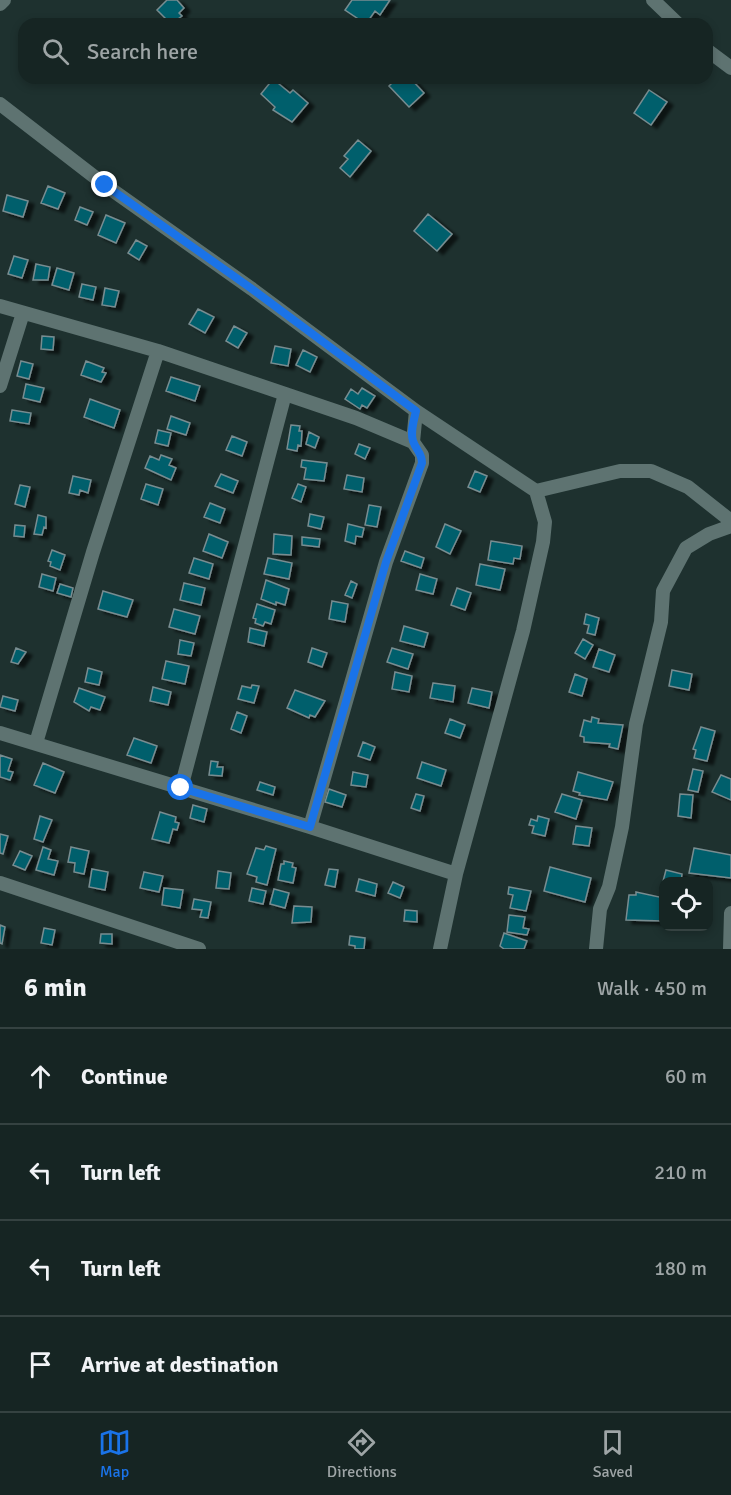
<!DOCTYPE html>
<meta charset="utf-8">
<style>
:root{--surface:#162523;--page:#1f2d2b;--text:#f1f3f6;--muted:#9ea5a6;--line:#354241;--accent:#1a73e8}
body{margin:0;font-family:Signika,sans-serif;background:var(--page);color:var(--text)}
.controls{position:absolute;right:18px;bottom:18px;display:grid;overflow:hidden;border-radius:12px;box-shadow:0 3px 9px #0003}
.controls button{width:54px;height:54px;display:grid;place-items:center;padding:0;border:0;border-bottom:2px solid var(--line);background:var(--surface);color:var(--text);font:30px sans-serif}
.stop{position:absolute;width:18px;height:18px;margin:-14px;border:4px solid #1a73e8;border-radius:50%;background:#fff}
.stop.end{background:#1a73e8;border-color:#fff;box-shadow:0 2px 6px #0008}
.list{margin:0;padding:0;list-style:none}
h2{display:flex;justify-content:space-between;align-items:center;height:78px;margin:0;padding:0 24px;font-size:26px}
h2 small{font-size:20px;font-weight:400;color:var(--muted)}
.list li{display:grid;grid-template-columns:39px 1fr auto;gap:18px;align-items:center;box-sizing:border-box;height:96px;padding:0 24px;border-top:2px solid var(--line)}
.list b{display:block;font-size:22px;white-space:nowrap}
.list em{font-size:20px;font-style:normal;color:var(--muted)}
.icon{flex:none;width:33px;height:33px;fill:none;stroke:currentColor;stroke-width:2;stroke-linecap:round;stroke-linejoin:round}
.map{position:relative;flex:none;width:731px;height:949px;overflow:hidden}
.search{position:absolute;background:var(--surface);box-shadow:0 3px 9px #0003;left:18px;right:18px;top:18px;height:66px;display:flex;align-items:center;gap:15px;box-sizing:border-box;padding:0 21px;border-radius:18px;color:var(--muted);font-size:22px}
.sheet{height:462px;background:var(--surface)}
nav{display:flex;justify-content:space-around;align-items:center;box-sizing:border-box;height:84px;border-top:2px solid var(--line);background:var(--surface);font-size:16px;color:var(--muted)}
nav a{display:grid;justify-items:center;gap:3px}
nav .on{color:var(--accent)}
.map>svg:first-child{display:block}
</style>
<div class="map">
<svg width="731" height="949" viewBox="0 0 731 949">
<defs>
<filter id="shadow"><feDropShadow dx="6" dy="3.5" stdDeviation="1.5" flood-color="#0009"/></filter>
</defs>
<rect width="100%" height="100%" fill="#1e312f"/>
<!-- building -->
<path fill="#005e6c" stroke="#788d91" stroke-width="1.5" filter="url(#shadow)" d="M167 0H177L184 8 179 13 182 16 171 24 157 10Z
M352 0H390L380 15 375 11 366 24 345 10Z
M397 78H410L424 93 409 107 389 86Z
M273 79 290 93 293 90 308 103 292 122 273 110 275 107 261 94Z
M649 90 667 102 651 125 634 113Z
M358 140 371 151 350 177 340 168 348 159 344 156Z
M48 186 65 193 58 209 41 203Z
M7 195 28 201 23 217 3 211Z
M80 207 93 212 87 225 75 220Z
M428 214 452 234 437 251 414 231Z
M106 215 125 223 116 243 98 235Z
M136 240 147 246 139 260 128 253Z
M14 256 28 260 22 278 8 274Z
M36 264 50 267 48 280H33Z
M57 268 74 273 69 290 52 285Z
M82 284 96 287 93 300 79 297Z
M105 288 119 291 115 307 102 305Z
M198 309 214 317 205 333 189 324Z
M234 326 247 333 238 348 226 341Z
M42 336 54 337 53 350 41 349Z
M275 346 291 349 288 366 271 363Z
M303 350 317 357 310 372 296 365Z
M21 361 33 364 29 379 17 376Z
M86 361 104 368 102 372 106 373 101 382 81 375Z
M171 377 200 386 195 401 166 391Z
M26 384 44 388 40 402 23 398Z
M362 388 375 396 367 408 362 405 360 409 345 399 351 389 358 394Z
M90 399 120 410 114 428 84 417Z
M12 410 31 413 29 424 10 421Z
M171 416 190 423 186 435 167 429Z
M291 425 300 426 299 431H302L301 446 298 445 297 451 287 449Z
M158 430 171 433 168 446 155 443Z
M309 432 319 437 315 448 306 444Z
M232 436 247 442 242 456 226 450Z
M359 444 370 448 365 459 355 454Z
M161 455 172 459 169 465 176 468 171 480 145 468 150 456 159 460Z
M302 460 327 463 324 481 304 479 306 468 301 467Z
M475 471 487 476 480 492 468 487Z
M221 474 238 481 233 493 215 486Z
M347 475 364 478 362 492 344 489Z
M73 476 91 480 88 493 80 490 79 495 69 493Z
M146 484 163 489 158 505 141 499Z
M298 484 306 487 301 502 292 498Z
M20 485 30 487 25 507 15 504Z
M210 503 225 509 220 523 204 517Z
M369 505 381 507 377 527 365 525Z
M310 514 324 517 321 529 308 526Z
M38 515 46 517V528L44 527 42 535 34 534Z
M348 524 364 528 362 537 356 536 355 544 345 541Z
M445 524 461 531 450 554 436 547Z
M15 525 25 526 24 537 14 536Z
M209 534 228 542 222 558 203 551Z
M274 534 292 536 291 555 273 554Z
M302 537 320 539 319 547 302 545Z
M491 541 522 546 520 559 514 558 513 564 488 560Z
M52 550 65 555 60 570 50 566 51 562 48 561Z
M405 551 424 558 421 568 401 561Z
M194 558 213 564 209 579 189 573Z
M268 558 292 563 289 579 264 574Z
M480 564 505 569 500 590 476 585Z
M42 574 56 578 53 591 39 587Z
M420 574 437 579 433 594 416 590Z
M266 580 289 589 285 605 276 602V605L261 599Z
M351 581 357 584 352 598 345 595Z
M184 583 205 588 201 605 180 600Z
M60 584 73 588 71 597 57 593Z
M457 588 471 593 465 610 451 605Z
M103 591 133 600 127 617 98 609Z
M332 601 348 604 345 622 329 619Z
M257 604 275 610 271 624 265 622 263 626 255 623 256 619 253 618Z
M174 609 200 616 195 634 169 627Z
M586 614 599 618 595 635 587 633 589 625 584 624Z
M404 626 428 633 424 647 400 641Z
M250 628 267 632 264 646 248 642Z
M583 639 593 645 585 659 575 653Z
M180 640 194 643 191 656 178 654Z
M16 648 26 652 18 664 11 662Z
M312 648 327 653 322 667 308 662Z
M392 648 413 654 408 669 387 662Z
M599 649 615 655 609 672 593 667Z
M166 661 189 666 185 684 162 679Z
M88 668 102 672 99 685 85 682Z
M672 670 692 674 689 690 669 686Z
M395 672 412 676 409 692 392 689Z
M575 674 587 679 582 696 569 692Z
M433 683 455 686 453 702 430 698Z
M252 685 259 686 254 703 238 699 242 686 251 688Z
M153 687 171 692 168 705 150 701Z
M79 688 105 697 100 710 91 707 89 711 74 702Z
M472 688 492 692 489 708 468 703Z
M295 690 325 701 315 717 310 715 309 718 287 708Z
M3 696 18 700 15 711 0 707Z
M237 712 247 716 241 733 231 729Z
M592 717 599 719 598 723 623 725 618 749 609 747 610 744 584 742V737L580 736 584 720 591 722Z
M450 719 465 725 460 738 445 733Z
M701 727 715 731 707 761 694 758 696 750 693 749Z
M134 738 157 746 151 763 127 755Z
M363 742 375 747 370 760 358 756Z
M0 755 12 759 8 771 13 772 10 780 0 777Z
M211 761 218 762 217 767H223L222 776 209 775Z
M422 762 446 770 441 786 417 778Z
M43 763 64 772 55 793 34 785Z
M693 769 703 771 698 792 688 790Z
M353 772 368 775 366 787 351 785Z
M578 772 613 782 607 800 579 795 580 793 573 791Z
M721 775 731 779V800L712 792Z
M260 782 275 787 273 795 257 790Z
M329 789 346 795 342 807 325 802Z
M416 794 424 796 420 811 411 808Z
M562 794 582 800 576 819 555 812Z
M680 794 693 795 691 818 678 816Z
M193 805 207 809 204 822 190 818Z
M160 812 176 817 175 822 179 823 177 830 173 829 169 843 152 839Z
M40 816 52 820 43 842 34 839Z
M538 816 549 819 545 836 532 833 534 826 529 825 531 819 537 821Z
M576 826 592 828 589 846 573 844Z
M0 834 8 836 3 854 0 853Z
M266 846 276 849 267 885 256 882 257 877 247 874 256 848 264 850Z
M43 847 51 850 48 859 58 861 54 875 36 870Z
M71 847 89 851 84 874 74 872 75 863 68 862Z
M694 848 731 855V878L689 873Z
M20 851 32 856 25 870 13 865Z
M284 861 293 863 292 867 296 868 293 883 278 880 281 864H284Z
M550 867 591 878 585 902 544 891Z
M92 869 108 872 105 890 89 887Z
M329 869 338 870 335 887 325 885Z
M666 870 682 874 681 882H664V889H661Z
M218 871 231 873 229 889 216 888Z
M144 872 163 876 159 892 140 888Z
M359 879 377 884 375 896 356 891Z
M393 882 404 887 400 898 388 893Z
M509 887 531 891 526 911 510 908 513 895 508 894Z
M164 888 183 890 180 908 162 905Z
M252 888 266 891 263 904 249 901Z
M274 889 289 893 285 908 270 904Z
M636 892 664 898V921L626 920 629 895H636Z
M194 899 211 902 208 918 200 917 202 910 192 909Z
M294 906 312 907 311 922 292 923Z
M405 910 417 911V922L404 921Z
M509 915 525 917 523 928 529 929 527 935 507 932Z
M0 925 5 927 2 944 0 943Z
M44 928 55 930 52 945 41 943Z
M504 933 527 941 524 949H504L500 946Z
M101 934H112V944L100 943Z
M350 936 365 938 364 949H355V946L349 945Z"/>
<g fill="none" stroke-linecap="round" stroke-linejoin="round">
<!-- minor -->
<path stroke="#5e7371" stroke-width="14" d="M653 0 678 24
M0 4 4 0
M707 50 731 68
M0 104 105 185 252 289 416 411 536 491 620 471H651L688 487 731 521
M0 306 158 351 356 418 413 442 416 411
M0 386 23 313
M0 733 310 827 456 874
M36 743 93 552 158 351
M181 788 285 394
M310 827 386 562 422 463V455L413 442
M0 883 199 949
M440 949 456 874 523 631 543 542 545 522 536 491
M596 949 600 909 609 887 622 827 636 724 661 622 663 591 686 548 709 534 731 526
M730 949 731 913"/>
</g>
<g fill="none" stroke-linecap="round" stroke-linejoin="round">
<!-- route -->
<path stroke="#1a73e8" stroke-width="8" d="M105 185 252 289 416 411C414 420 410 432 413 441 416 450 422 453 422 463L386 562 310 827 181 788"/>
</g>
</svg>
<div class="controls">
<button><svg class="icon" aria-label="locate" viewBox="0 0 24 24"><circle cx="12" cy="12" r="6"/><path d="M12 2v4M12 18v4M2 12h4M18 12h4"/></svg></button>
</div>
<div class="stop" style="left:181px;top:788px"></div>
<div class="stop end" style="left:105px;top:185px"></div>
<div class="search"><svg class="icon" aria-label="search" viewBox="0 0 24 24"><circle cx="10" cy="10" r="6"/><path d="M15 15l6 6"/></svg>Search here</div>
</div>
<section class="sheet">
<h2>6 min<small>Walk · 450 m</small></h2>
<ul class="list">
<li><svg class="icon" aria-label="ahead" viewBox="0 0 24 24"><path d="M12 20V5M6 11l6-6 6 6"/></svg><div><b>Continue</b></div><em>60 m</em></li>
<li><svg class="icon" aria-label="left" viewBox="0 0 24 24"><path d="M17 20v-9H6M10 6l-5 5 5 5"/></svg><div><b>Turn left</b></div><em>210 m</em></li>
<li><svg class="icon" aria-label="left" viewBox="0 0 24 24"><path d="M17 20v-9H6M10 6l-5 5 5 5"/></svg><div><b>Turn left</b></div><em>180 m</em></li>
<li><svg class="icon" aria-label="arrive" viewBox="0 0 24 24"><path d="M6 21V4h12l-3 4 3 4H6"/></svg><div><b>Arrive at destination</b></div></li>
</ul>
</section>
<nav>
<a class="on"><svg class="icon" aria-label="map" viewBox="0 0 24 24"><path d="M3 6l6-2 6 2 6-2v14l-6 2-6-2-6 2zM9 4v14M15 6v14"/></svg>Map</a>
<a><svg class="icon" aria-label="directions" viewBox="0 0 24 24"><path d="M12 3l9 9-9 9-9-9zM9 14v-3h6M13 9l2 2-2 2"/></svg>Directions</a>
<a><svg class="icon" aria-label="saved" viewBox="0 0 24 24"><path d="M7 4h10v16l-5-4-5 4z"/></svg>Saved</a>
</nav>
